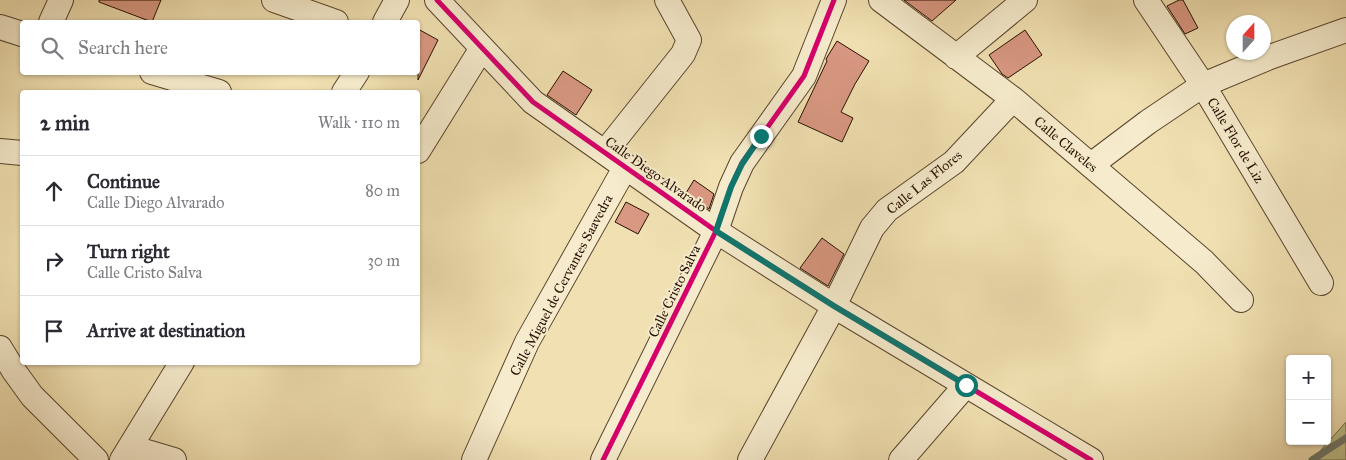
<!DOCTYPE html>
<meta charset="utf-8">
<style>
:root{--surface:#fff;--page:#f7f7f7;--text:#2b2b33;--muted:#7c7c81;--line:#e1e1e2}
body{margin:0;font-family:"IM FELL Great Primer",serif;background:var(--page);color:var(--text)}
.controls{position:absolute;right:15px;bottom:15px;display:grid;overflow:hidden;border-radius:5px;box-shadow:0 1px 4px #0004}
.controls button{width:45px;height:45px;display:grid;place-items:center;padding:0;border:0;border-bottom:1px solid var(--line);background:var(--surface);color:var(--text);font:25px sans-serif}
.compass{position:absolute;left:1226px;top:15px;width:45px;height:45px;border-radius:50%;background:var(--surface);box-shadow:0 1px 4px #0004;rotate:21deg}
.stop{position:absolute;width:15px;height:15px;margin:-11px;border:4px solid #0f766e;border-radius:50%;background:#fff}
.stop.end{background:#0f766e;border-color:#fff;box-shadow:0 1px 5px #0008}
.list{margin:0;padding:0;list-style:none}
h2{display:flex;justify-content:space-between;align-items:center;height:65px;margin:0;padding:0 20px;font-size:21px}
h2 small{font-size:16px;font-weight:400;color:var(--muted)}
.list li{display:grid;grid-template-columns:32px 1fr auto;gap:15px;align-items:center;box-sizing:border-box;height:70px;padding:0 20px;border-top:1px solid var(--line)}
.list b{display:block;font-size:19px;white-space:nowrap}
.list p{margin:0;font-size:16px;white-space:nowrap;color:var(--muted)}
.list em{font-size:16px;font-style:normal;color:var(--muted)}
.icon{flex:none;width:28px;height:28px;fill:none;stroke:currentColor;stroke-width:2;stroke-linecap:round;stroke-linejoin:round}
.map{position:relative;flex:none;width:1346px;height:460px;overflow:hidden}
.search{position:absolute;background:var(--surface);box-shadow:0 1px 4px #0004;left:20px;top:20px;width:400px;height:55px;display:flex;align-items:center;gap:12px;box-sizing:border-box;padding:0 18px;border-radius:5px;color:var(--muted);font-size:19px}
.panel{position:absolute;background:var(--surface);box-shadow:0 1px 4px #0004;left:20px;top:90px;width:400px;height:275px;border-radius:5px}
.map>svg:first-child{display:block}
</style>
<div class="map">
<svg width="1346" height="460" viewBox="0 0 1346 460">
<rect width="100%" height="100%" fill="#f1e1b2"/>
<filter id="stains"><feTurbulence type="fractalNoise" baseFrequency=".004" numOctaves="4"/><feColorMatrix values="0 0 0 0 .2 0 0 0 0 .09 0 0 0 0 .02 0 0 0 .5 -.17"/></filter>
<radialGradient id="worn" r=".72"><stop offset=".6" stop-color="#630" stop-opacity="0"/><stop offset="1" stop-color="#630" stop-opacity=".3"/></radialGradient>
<!-- green -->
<path fill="#bec189" stroke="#726844" d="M1346 422V460H1312Z"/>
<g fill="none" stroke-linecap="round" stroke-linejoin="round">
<!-- stream -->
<path stroke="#6d776c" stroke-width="7" d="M1312 460 1346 438"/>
</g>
<!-- building -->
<path fill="#d99882" stroke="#270f00" d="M99 0H161L152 22 99 2Z
M904 0H956L932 21Z
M1179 0H1183L1198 28 1185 34 1167 6Z
M418 29 438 40 418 80Z
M1025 30 1042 55 1008 78 1002 74 989 55Z
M837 41 869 61 855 84 841 112 853 118 842 142 798 122 827 61 826 59Z
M563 71 592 90 576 115 547 95Z
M694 180 714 194 709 209 686 193Z
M626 202 649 214 638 234 615 222Z
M822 238 844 254 828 286 800 268Z"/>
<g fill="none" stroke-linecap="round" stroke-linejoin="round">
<defs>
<path id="minor" d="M274 0 336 22
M437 0 533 102 716 231 834 306 1091 460
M881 0 1013 99 1204 262 1241 300
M1146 0 1203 85 1321 283
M51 22 61 0
M385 22 397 0
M0 27 22 34
M956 57 1025 0
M152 72 219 92
M344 92 357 72
M0 151 22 153
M418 151 482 48
M605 152 683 54 689 40 667 0
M1091 165 1148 122 1203 85 1270 57 1346 30
M0 348 14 371 32 396 96 460
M130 447 174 460
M122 460 182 362
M474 460 527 342 626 166
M603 460 716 231 731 187 742 163 804 76 834 0
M750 460 834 306 872 228 887 210 954 162 1013 99
M901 460 966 385"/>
</defs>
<!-- minor casing -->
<use href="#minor" stroke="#5a442c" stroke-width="26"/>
<!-- minor -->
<use href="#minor" stroke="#f6eccd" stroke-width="24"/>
<defs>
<path id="cycleway" d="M437 0 533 102 716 231 834 306 1091 460
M603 460 716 231 731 187 742 163 804 76 834 0"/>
</defs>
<!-- cycleway casing -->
<use href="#cycleway" stroke="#f6eccd" stroke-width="8"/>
<!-- cycleway -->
<use href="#cycleway" stroke="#d6006c" stroke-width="5"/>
</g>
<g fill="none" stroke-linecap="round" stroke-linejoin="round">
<!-- route -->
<path stroke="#0f766e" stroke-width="6" d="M761 136 742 164 731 187 716 231 834 306 966 385"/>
</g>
<g text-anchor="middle" stroke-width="4" stroke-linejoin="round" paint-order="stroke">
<!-- street labels -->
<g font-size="14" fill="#270f00" stroke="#f6eccd">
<text transform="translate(1236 140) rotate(59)" y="5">Calle Flor de Liz</text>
<text transform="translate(1066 144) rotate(40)" y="5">Calle Claveles</text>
<text transform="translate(656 174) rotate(35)" y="5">Calle Diego Alvarado</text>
<text transform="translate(924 182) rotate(-39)" y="5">Calle Las Flores</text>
<text transform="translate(561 285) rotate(-62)" y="5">Calle Miguel de Cervantes Saavedra</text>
<text transform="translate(674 291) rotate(-64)" y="5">Calle Cristo Salva</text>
</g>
</g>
<rect width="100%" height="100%" filter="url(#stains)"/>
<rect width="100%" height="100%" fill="url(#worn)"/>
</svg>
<div class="controls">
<button>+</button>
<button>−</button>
</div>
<svg class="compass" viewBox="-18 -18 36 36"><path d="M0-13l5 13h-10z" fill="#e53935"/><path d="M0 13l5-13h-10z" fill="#7c7c81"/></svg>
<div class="stop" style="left:966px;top:385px"></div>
<div class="stop end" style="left:761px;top:136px"></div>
<div class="search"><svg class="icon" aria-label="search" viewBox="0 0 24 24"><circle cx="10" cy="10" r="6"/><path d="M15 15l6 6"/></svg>Search here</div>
<section class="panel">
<h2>2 min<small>Walk · 110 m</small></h2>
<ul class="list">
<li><svg class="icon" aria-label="ahead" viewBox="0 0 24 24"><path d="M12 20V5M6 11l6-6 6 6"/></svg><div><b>Continue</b><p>Calle Diego Alvarado</p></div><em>80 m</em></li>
<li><svg class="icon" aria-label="right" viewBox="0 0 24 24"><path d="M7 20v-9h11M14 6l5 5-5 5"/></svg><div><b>Turn right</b><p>Calle Cristo Salva</p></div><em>30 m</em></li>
<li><svg class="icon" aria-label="arrive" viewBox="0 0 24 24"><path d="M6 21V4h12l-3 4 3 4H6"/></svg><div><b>Arrive at destination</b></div></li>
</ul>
</section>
</div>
